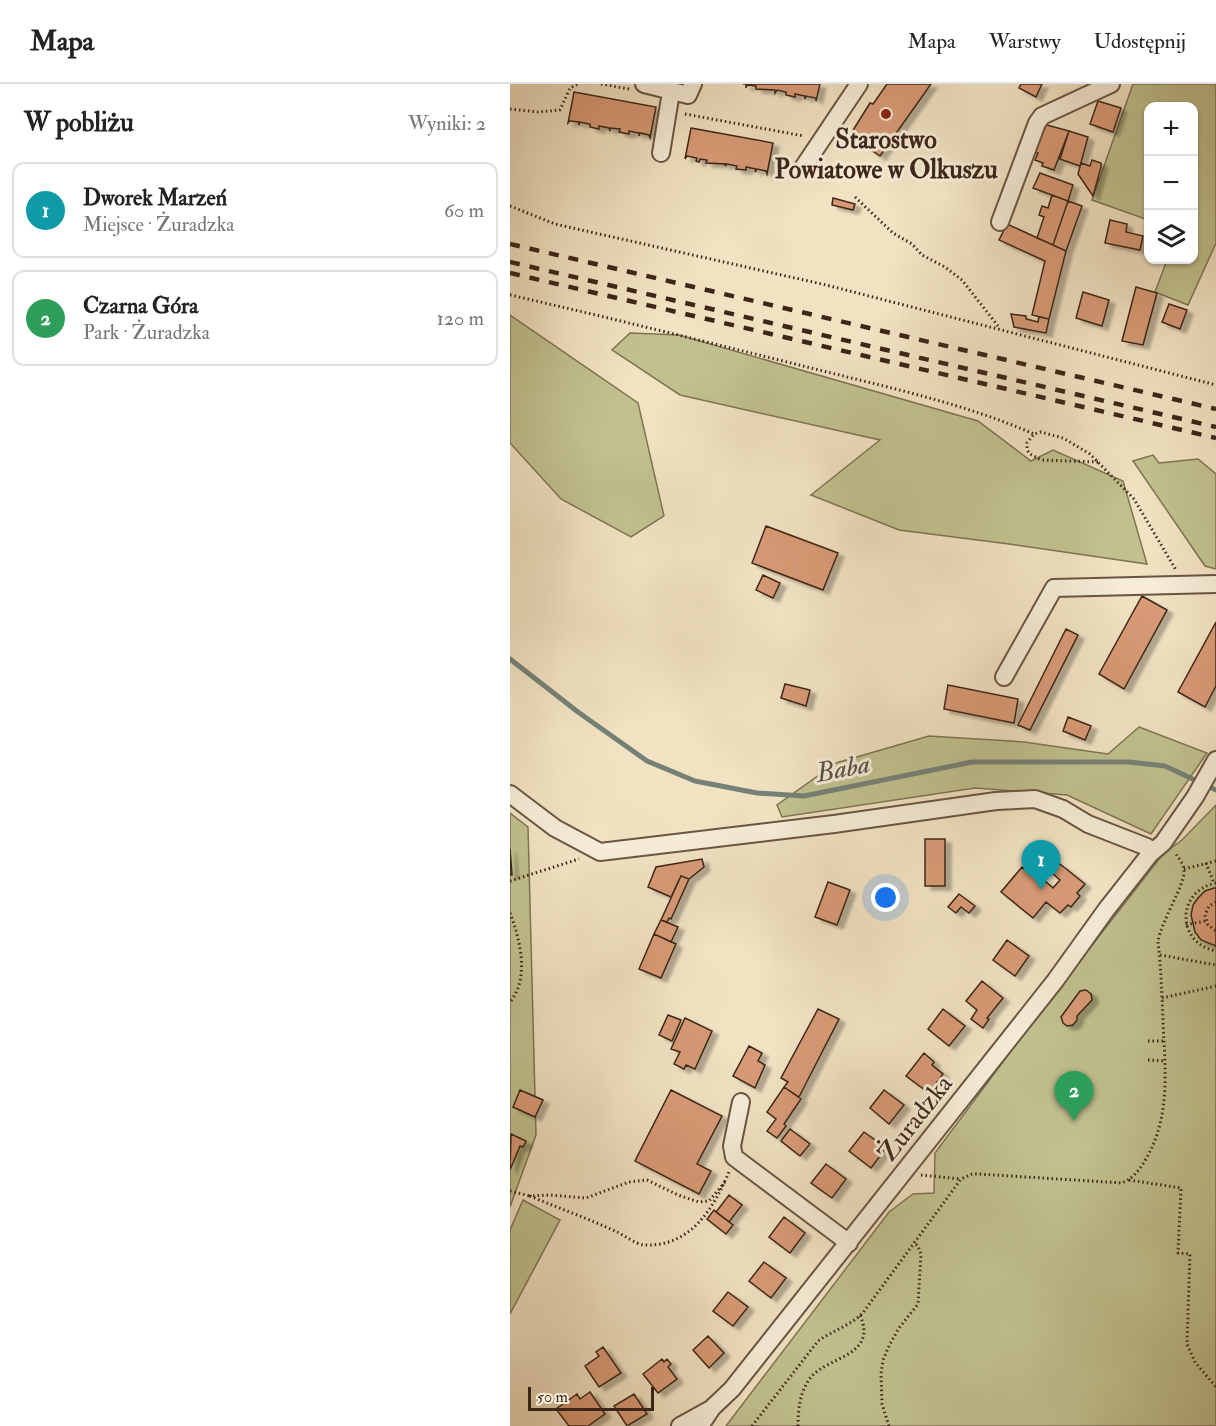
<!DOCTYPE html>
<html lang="pl">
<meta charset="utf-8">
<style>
:root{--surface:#fff;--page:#f2f2f2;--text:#222;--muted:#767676;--line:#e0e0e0;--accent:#0b8043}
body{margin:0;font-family:"IM FELL Double Pica",serif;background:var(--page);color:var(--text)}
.controls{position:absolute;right:18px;top:18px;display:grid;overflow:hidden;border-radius:12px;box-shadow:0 2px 4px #0004}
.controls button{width:54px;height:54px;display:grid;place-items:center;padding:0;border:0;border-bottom:2px solid var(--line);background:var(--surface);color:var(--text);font:30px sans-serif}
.scale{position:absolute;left:18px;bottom:15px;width:126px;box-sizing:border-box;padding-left:6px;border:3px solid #3d2618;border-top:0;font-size:16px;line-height:21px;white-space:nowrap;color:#3d2618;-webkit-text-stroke:4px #f6ecd7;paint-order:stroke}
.you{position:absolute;left:376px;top:814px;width:21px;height:21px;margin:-15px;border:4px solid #fff;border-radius:50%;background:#1a73e8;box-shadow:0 0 0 9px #1a73e833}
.badge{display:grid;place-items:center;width:39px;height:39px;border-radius:50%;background:var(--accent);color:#fff;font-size:20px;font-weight:700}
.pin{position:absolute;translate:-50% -50px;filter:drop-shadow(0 2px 3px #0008)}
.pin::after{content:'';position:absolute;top:32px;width:21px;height:18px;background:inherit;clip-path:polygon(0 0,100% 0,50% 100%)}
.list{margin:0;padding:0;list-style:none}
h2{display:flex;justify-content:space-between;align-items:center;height:78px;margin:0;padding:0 24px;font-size:26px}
h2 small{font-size:20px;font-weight:400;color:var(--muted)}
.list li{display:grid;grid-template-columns:39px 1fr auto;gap:18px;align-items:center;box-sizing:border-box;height:96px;margin:0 12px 12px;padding:0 12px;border:2px solid var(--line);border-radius:12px}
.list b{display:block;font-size:22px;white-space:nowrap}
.list p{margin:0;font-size:20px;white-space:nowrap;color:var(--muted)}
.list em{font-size:20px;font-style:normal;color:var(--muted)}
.icon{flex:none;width:33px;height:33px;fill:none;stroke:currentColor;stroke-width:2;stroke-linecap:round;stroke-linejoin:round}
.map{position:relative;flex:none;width:706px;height:1342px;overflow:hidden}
header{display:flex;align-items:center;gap:36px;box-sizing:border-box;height:84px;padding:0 30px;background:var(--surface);border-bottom:2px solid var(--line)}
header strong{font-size:28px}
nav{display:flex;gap:33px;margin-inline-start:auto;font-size:21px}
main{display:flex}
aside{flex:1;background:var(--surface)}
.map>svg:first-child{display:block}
</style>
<header>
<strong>Mapa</strong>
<nav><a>Mapa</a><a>Warstwy</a><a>Udostępnij</a></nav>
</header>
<main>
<aside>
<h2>W pobliżu<small>Wyniki: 2</small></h2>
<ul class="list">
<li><span class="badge" style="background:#0f9aa8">1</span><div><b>Dworek Marzeń</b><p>Miejsce · Żuradzka</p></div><em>60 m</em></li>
<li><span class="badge" style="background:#2e9e5b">2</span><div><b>Czarna Góra</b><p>Park · Żuradzka</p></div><em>120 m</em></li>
</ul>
</aside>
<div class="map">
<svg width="706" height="1342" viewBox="0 0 706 1342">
<defs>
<filter id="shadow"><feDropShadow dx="6" dy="4" stdDeviation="1.5" flood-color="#0004"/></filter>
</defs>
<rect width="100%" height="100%" fill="#f1e2c2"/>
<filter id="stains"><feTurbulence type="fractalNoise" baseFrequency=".00333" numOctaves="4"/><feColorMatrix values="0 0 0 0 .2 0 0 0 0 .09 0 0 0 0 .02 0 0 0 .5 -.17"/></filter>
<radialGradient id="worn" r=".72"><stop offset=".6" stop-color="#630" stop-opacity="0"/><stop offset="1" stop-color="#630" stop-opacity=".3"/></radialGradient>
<!-- green -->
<path fill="#c1c18f" stroke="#7f7454" stroke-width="1.5" d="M623 0H706V159L678 221 645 208 657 176H684V22H638V136L582 116Z
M0 231 128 319 154 432 121 453 51 415 0 359Z
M120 249 169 251 468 337 521 377 543 366 613 397 637 480 499 460 389 446 301 411 370 356 170 311 102 266Z
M643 371 649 379 688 375 706 390V485L695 482 623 377Z
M629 643 697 669 641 750 557 711 465 704 272 733 267 721 326 679 419 652 514 658 598 670Z
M706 721V1342H216L379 1128 403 1110 424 1109 425 1069 534 923 653 770 672 756Z
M0 729 18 743 26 1051 0 1123Z
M13 1116 50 1136 0 1230V1146Z"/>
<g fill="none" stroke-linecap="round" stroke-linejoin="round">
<!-- stream -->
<path stroke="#758177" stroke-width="5" d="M0 575 68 628 137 677 185 697 247 709 294 712 462 678H619L655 682 706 706"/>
</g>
<!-- building -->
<path fill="#d89a76" stroke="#3d2618" stroke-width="1.5" filter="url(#shadow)" d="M233 0H310L306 17V14L296 12 295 15V12L285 10V13L276 11V8L267 6 265 9V6L246 5V2L237 1 236 4V0Z
M377 0H421L370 72 340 51 360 19 363 20Z
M511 0H532L526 13 509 4Z
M64 8 146 23 140 54 139 51 130 49 129 52V49L119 47V50L109 48 110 45 100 44V47L99 44 89 42V45L80 43V40L70 38 69 41V38L60 37 58 39Z
M588 17 611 24 603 48 580 40Z
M533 40 559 47 544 86 532 82 533 79 525 76 528 69 523 68Z
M181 44 263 59 257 90 256 87 247 85 245 88 246 85 236 83V86L226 85 227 82 217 80 215 82 216 80 196 79 197 76 190 75 189 78 186 77 187 74 177 72 175 75Z
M559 47 578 53 570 82 550 75Z
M582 76 591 79V83L583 112 568 90 571 79 580 82Z
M530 89 563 101 558 117 523 104Z
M542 111 558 117 543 161 527 154 534 133 529 131 532 122 538 124Z
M323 114 345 120 343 126 322 121Z
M558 117 572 122 556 167 543 161Z
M600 136 617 140 616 148 633 152 630 166 595 159Z
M497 140 556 167 539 235 522 231 535 177 489 156Z
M626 203 647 209 633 261 612 257Z
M573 208 599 216 592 242 566 234Z
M659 220 677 226 670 245 652 238Z
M501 230 516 232V235L528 238 529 233 539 235 536 249 504 243Z
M256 442 328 469 313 506 242 479Z
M253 491 270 499 263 514 246 506Z
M632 512 657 526 614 605 589 590Z
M706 538V602L695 623 668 608Z
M556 545 568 551 520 646 508 641Z
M275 600 300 606 296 622 271 614Z
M438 601 508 615 504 639 434 625Z
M558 633 581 642 575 656 553 647Z
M415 755H435V802H415Z
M0 765 2 791H0Z
M192 775 194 783 179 795 171 792 161 813 138 803 146 783Z
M550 780 575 800 567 809 570 812 561 823 558 821 550 829 536 818 523 834 491 808 512 783 533 800 535 797 543 804 550 796 542 789Z
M171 792 179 795 161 835 159 834 157 838 151 836Z
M318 798 340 806 327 841 305 833Z
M704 804H706V862L691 856 685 848 681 831 683 821 688 814 695 807Z
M449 810 465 822 459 829 451 823 446 829 438 823Z
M151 836 168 843 161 858 144 850Z
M144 850 166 860 151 894 129 885Z
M497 856 519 872 505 892 483 876Z
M472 897 493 914 477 934 479 935 473 944 461 935 467 926 456 917Z
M576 906 581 910 582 916 567 932V936L563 941 557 942 553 939 551 933 570 907Z
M308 925 329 935 289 1013 274 1003 278 998 271 994Z
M433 925 455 942 439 962 418 945Z
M158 931 171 936 162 957 149 951Z
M175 934 202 947 185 985 176 981 174 985 164 980 170 968 161 965Z
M239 962 252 969 248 977 255 981 245 1004 223 992Z
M414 969 424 978 422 981 433 990 419 1009 396 992Z
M274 1003 291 1015 274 1040 276 1042 267 1054 257 1047 266 1035 257 1028Z
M10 1006 33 1016 25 1033 3 1023Z
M161 1006 212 1032 187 1080 201 1087 189 1110 125 1077Z
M374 1006 394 1021 379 1040 360 1024Z
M280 1045 300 1060 290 1072 271 1057Z
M354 1048 376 1064 361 1084 339 1067Z
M1 1050 16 1057 13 1063 10 1062 0 1086Z
M316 1080 336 1095 322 1114 301 1099Z
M219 1111 232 1121 219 1138 206 1128Z
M204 1126 223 1141 216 1150 197 1135Z
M274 1133 295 1149 280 1169 259 1153Z
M254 1178 276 1194 261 1214 239 1197Z
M218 1208 238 1223 223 1242 203 1227Z
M198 1252 214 1269 199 1284 183 1266Z
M93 1263 111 1289 89 1303 75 1282 89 1272 86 1268Z
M152 1275 154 1278 157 1275 161 1280 158 1283 167 1295 148 1309 133 1290Z
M80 1308 95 1330 78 1342H59L46 1325 67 1310 70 1315Z
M124 1310 137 1330 117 1342 104 1322Z"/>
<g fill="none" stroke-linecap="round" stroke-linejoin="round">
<defs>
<path id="minor" d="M134 0 178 11 183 0
M151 69 161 8
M292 85 349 0
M490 138 527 39 532 32 601 0
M494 593 544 504 706 500
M0 710 45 744 90 768 324 740 486 717 525 715 553 725 578 740 637 763 640 770
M231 1018 222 1062 224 1073 339 1159
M170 1342 199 1326
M190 1342 202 1324 222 1305 545 897 596 826 640 770 653 759 685 713 706 676"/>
</defs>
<!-- minor casing -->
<use href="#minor" stroke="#6a5542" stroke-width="20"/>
<!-- path -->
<path stroke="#3d2618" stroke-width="3" stroke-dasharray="1.5 3" stroke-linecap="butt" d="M91 0 119 5
M0 25 28 28 50 26 60 4 68 0
M175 30 294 52
M345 113 383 149 402 160 412 171 435 183 452 196 488 242
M0 122 45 140 316 201 706 301
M0 211C101 234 201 259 301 284 376 303 453 319 524 350
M588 378 531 376 520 370 517 366V359L524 350 531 348 553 354 580 370 624 415 666 486
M696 779 704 799
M674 785 706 777
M0 797 69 775
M706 799C666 807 666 859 706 867
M706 818 699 822 695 831 698 841 706 847
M0 829C10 855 20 894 0 918
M676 841 695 837
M650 871 706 881
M652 914 706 902
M638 957H654
M638 976 655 977
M411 1091 451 1095
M619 1096 671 1104 668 1169 680 1170 677 1260 685 1278 706 1303
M215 1098 199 1117 189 1118 168 1111 137 1096 119 1098 76 1114 40 1111 20 1112C48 1124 77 1134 105 1147 114 1151 125 1160 134 1161 181 1163 203 1125 219 1088
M0 1107 20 1112
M242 1342 308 1257C322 1247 339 1242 352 1230L451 1095 462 1090H468L612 1099C624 1094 631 1084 637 1073 661 1031 655 983 653 937 652 910 651 884 648 858 651 837 675 801 674 787 674 780 669 775 666 770
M288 1342C288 1325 290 1307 301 1293 319 1272 368 1272 350 1231
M379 1342 372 1320 371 1290 373 1276 380 1260 389 1244 408 1220 411 1170 408 1162 404 1159"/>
<!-- minor -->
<use href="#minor" stroke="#f6ecd7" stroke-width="16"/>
<!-- rail -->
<path stroke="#3d2618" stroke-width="4.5" stroke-dasharray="10 10" stroke-linecap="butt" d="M0 160 706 325
M0 178 706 343
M0 189 706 354"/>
</g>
<!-- markers -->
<circle fill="#8f2418" stroke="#f6ecd7" stroke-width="2" cx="376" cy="30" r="6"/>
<g text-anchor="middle" stroke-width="6" stroke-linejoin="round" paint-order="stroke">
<!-- poi labels -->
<g font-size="26" font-weight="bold" fill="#3d2618" stroke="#f6ecd7">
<text x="376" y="64">Starostwo<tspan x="376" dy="30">Powiatowe w Olkuszu</tspan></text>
</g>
<!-- street labels -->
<g font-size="26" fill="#3d2618" stroke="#f6ecd7">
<text transform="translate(405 1034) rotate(-52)" y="9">Żuradzka</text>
</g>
<!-- water labels -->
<g font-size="27" font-style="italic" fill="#595347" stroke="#f6ecd7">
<text transform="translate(333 684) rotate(-11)" y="9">Baba</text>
</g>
</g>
<rect width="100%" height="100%" filter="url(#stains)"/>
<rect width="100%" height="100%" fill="url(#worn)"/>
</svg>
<div class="controls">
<button>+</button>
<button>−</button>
<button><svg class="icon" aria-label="layers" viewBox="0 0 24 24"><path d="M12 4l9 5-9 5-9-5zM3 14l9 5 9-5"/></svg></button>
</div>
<div class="scale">50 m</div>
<div class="you"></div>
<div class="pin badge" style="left:531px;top:806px;background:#0f9aa8">1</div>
<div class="pin badge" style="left:564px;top:1037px;background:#2e9e5b">2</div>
</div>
</main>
